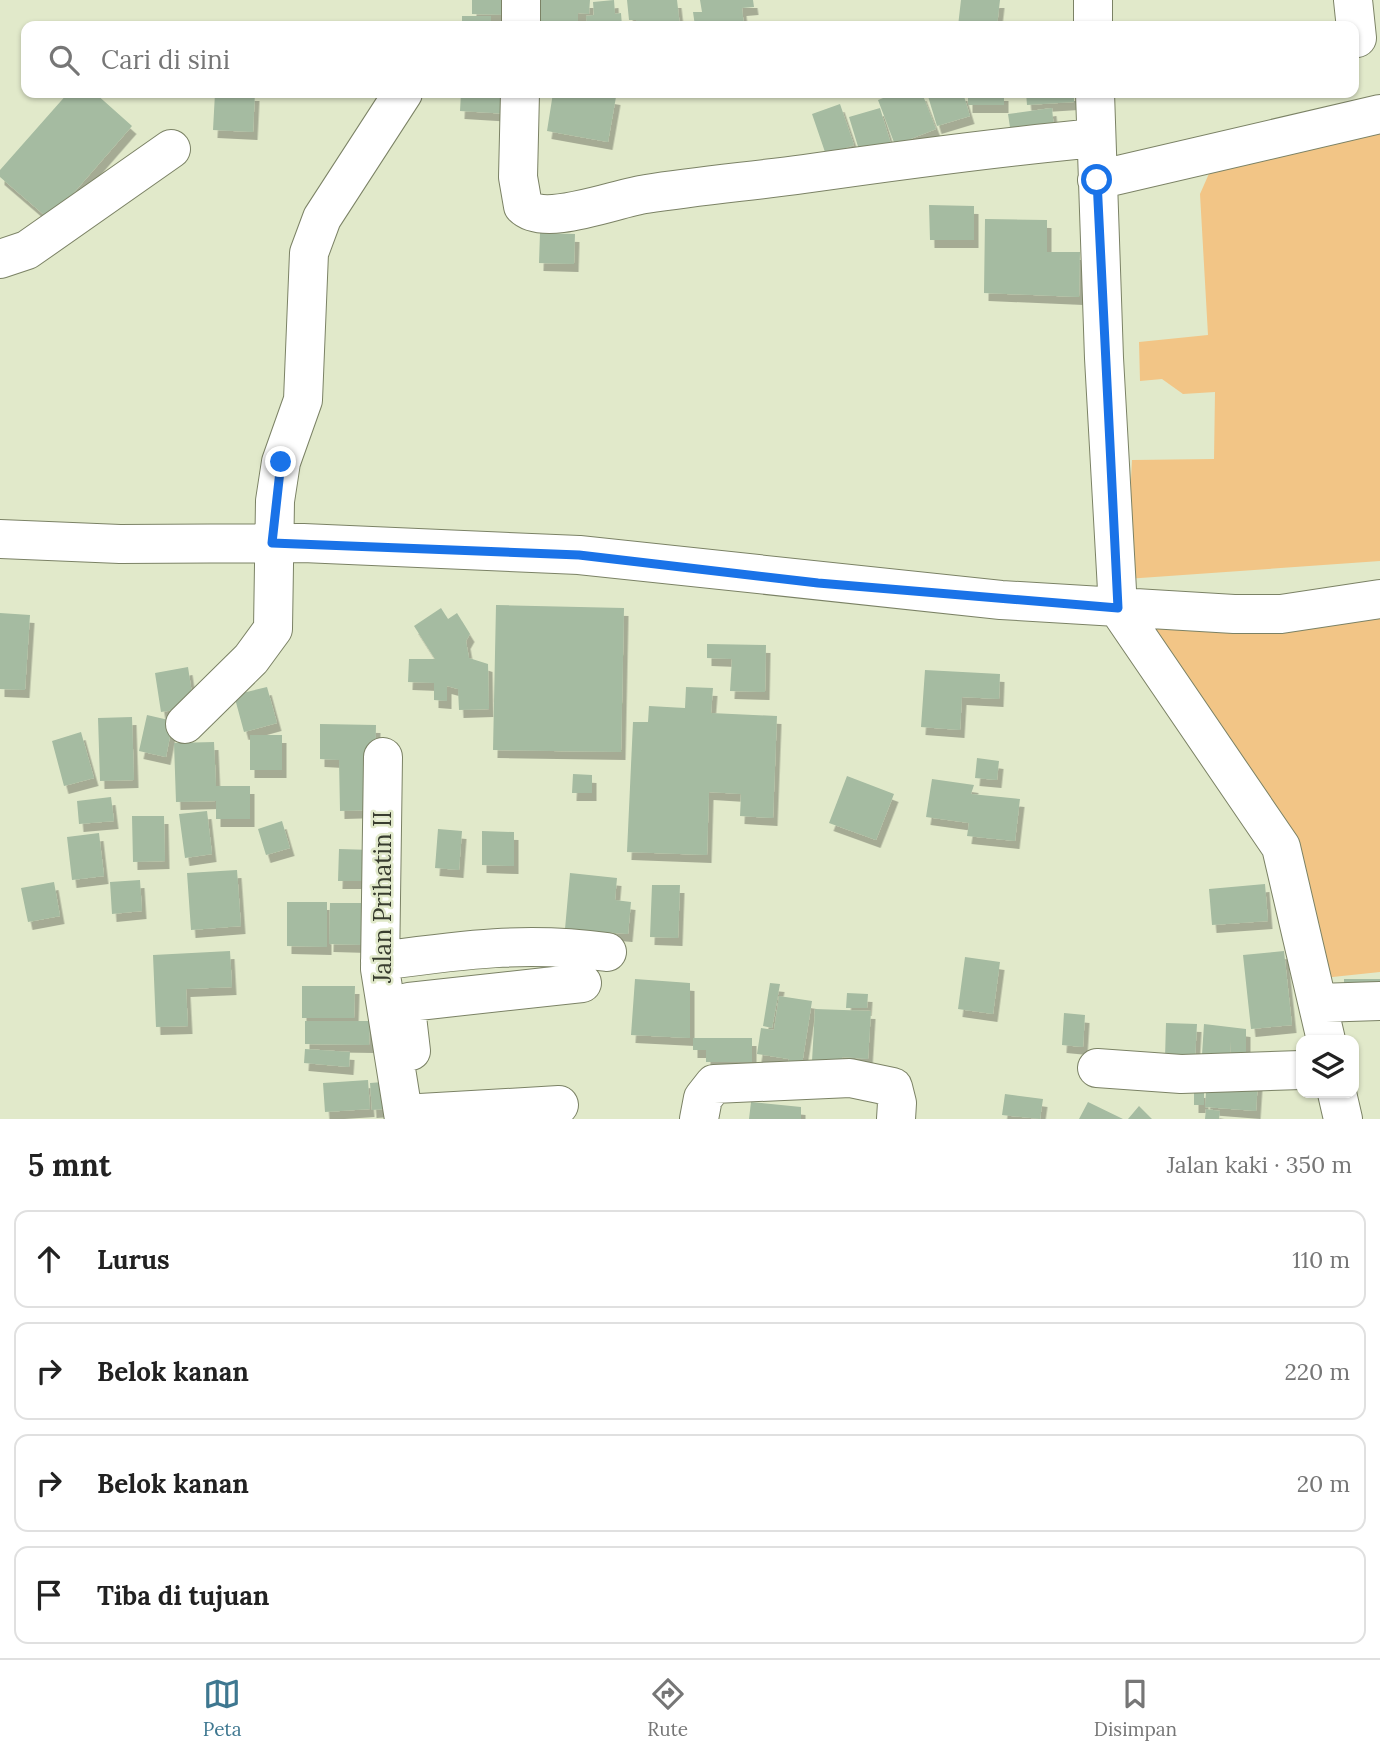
<!DOCTYPE html>
<html lang="id">
<meta charset="utf-8">
<style>
:root{--surface:#fff;--page:#f2f2f2;--text:#222;--muted:#767676;--line:#e0e0e0;--accent:#3e7790}
body{margin:0;font-family:Lora,serif;background:var(--page);color:var(--text)}
.controls{position:absolute;right:21px;bottom:21px;display:grid;overflow:hidden;border-radius:14px;box-shadow:0 2px 5px #0004}
.controls button{width:63px;height:63px;display:grid;place-items:center;padding:0;border:0;border-bottom:2px solid var(--line);background:var(--surface);color:var(--text);font:35px sans-serif}
.stop{position:absolute;width:21px;height:21px;margin:-16px;border:5px solid #1a73e8;border-radius:50%;background:#fff}
.stop.end{background:#1a73e8;border-color:#fff;box-shadow:0 2px 7px #0008}
.list{margin:0;padding:0;list-style:none}
h2{display:flex;justify-content:space-between;align-items:center;height:91px;margin:0;padding:0 28px;font-size:30px}
h2 small{font-size:23px;font-weight:400;color:var(--muted)}
.list li{display:grid;grid-template-columns:46px 1fr auto;gap:21px;align-items:center;box-sizing:border-box;height:98px;margin:0 14px 14px;padding:0 14px;border:2px solid var(--line);border-radius:14px}
.list b{display:block;font-size:26px;white-space:nowrap}
.list em{font-size:23px;font-style:normal;color:var(--muted)}
.icon{flex:none;width:38px;height:38px;fill:none;stroke:currentColor;stroke-width:2;stroke-linecap:round;stroke-linejoin:round}
.map{position:relative;flex:none;width:1380px;height:1119px;overflow:hidden}
.search{position:absolute;background:var(--surface);box-shadow:0 2px 5px #0004;left:21px;right:21px;top:21px;height:77px;display:flex;align-items:center;gap:18px;box-sizing:border-box;padding:0 24px;border-radius:14px;color:var(--muted);font-size:26px}
.sheet{height:539px;background:var(--surface)}
nav{display:flex;justify-content:space-around;align-items:center;box-sizing:border-box;height:98px;border-top:2px solid var(--line);background:var(--surface);font-size:19px;color:var(--muted)}
nav a{display:grid;justify-items:center;gap:4px}
nav .on{color:var(--accent)}
.map>svg:first-child{display:block}
</style>
<div class="map">
<svg width="1380" height="1119" viewBox="0 0 1380 1119">
<defs>
<filter id="shadow"><feDropShadow dx="4.5" dy="8" stdDeviation="0" flood-color="#0004"/></filter>
</defs>
<rect width="100%" height="100%" fill="#e1e9ca"/>
<!-- green -->
<path fill="#f2c586" d="M1380 126V561L1126 579 1132 460 1214 459 1215 392 1183 394 1162 379 1140 381 1139 342 1208 335 1200 194 1215 160Z
M1380 610V972L1323 978 1270 815 1142 625Z"/>
<!-- building -->
<path fill="#a5bba1" filter="url(#shadow)" d="M472 0H513L512 15 472 14Z
M536 0H590L589 14 578 13V26H536Z
M614 0 615 14 621 13 622 26H587L586 16 594 15 593 2Z
M627 0H677L680 26H636V20H629Z
M700 0H753L754 7 742 8 744 26H695L693 12H702Z
M961 0H1000L997 26H958Z
M462 16H491V26H462Z
M68 93H95L132 126 50 220 0 177V170Z
M215 93H255L253 132 213 130Z
M461 93H511L509 114 460 111Z
M553 93H590L616 97 608 142 547 131Z
M896 93H922L936 129 895 145 878 100Z
M927 93H963L970 116 937 126Z
M968 93H1004V105H968Z
M1026 93H1074V102L1027 105Z
M840 104 854 145 826 155 812 114Z
M880 108 891 144 860 153 849 117Z
M1052 108 1054 129 1011 134 1008 114Z
M929 205 974 206V240H930Z
M985 219 1047 220V252H1080L1079 297 984 293Z
M540 233 575 234 574 264 539 263Z
M496 605 624 608 621 752 493 750Z
M441 608 448 619 457 613 470 634 466 641 469 658 488 664 489 709 459 710 458 689 447 686V701L434 700V683L408 682 409 659H435L414 626Z
M0 613 30 615 25 690 0 689Z
M707 644 766 645 765 692 730 691 732 659 707 658Z
M188 667 194 707 161 712 155 673Z
M925 670 1000 674 999 699 962 697 960 730 921 727Z
M267 687 277 723 244 732 234 695Z
M686 687 713 688 711 713 777 716 773 818 740 816 741 794 709 792 707 855 627 852 633 722H648L649 706 685 708Z
M147 715 173 721 166 757 139 751Z
M132 717 134 780 100 781 98 718Z
M320 724 376 725 374 810 340 811 339 760 320 759Z
M81 732 94 778 64 786 52 741Z
M250 735H282V770H250Z
M214 742 216 786H250V819H216V801L176 802 174 743Z
M977 758 999 761 997 780 975 778Z
M573 774 592 775V793H572Z
M847 776 894 794 876 840 829 823Z
M932 779 974 785 971 794 1020 799 1015 841 967 836 969 823 926 817Z
M111 797 114 821 79 824 77 801Z
M207 811 212 854 185 858 179 814Z
M132 816H164L165 861 133 862Z
M282 821 290 848 266 855 258 829Z
M438 829 462 831 459 870 435 868Z
M482 831 514 832V866L482 865Z
M99 833 104 876 72 880 67 837Z
M339 849 373 850V881H338Z
M237 870 241 926 191 930 187 873Z
M570 873 617 878 615 900 631 902 628 934 565 929Z
M140 880 142 911 112 914 110 882Z
M54 882 60 916 28 922 21 888Z
M1265 884 1268 921 1212 925 1209 889Z
M652 885H680L678 938 650 937Z
M287 902H327V947L287 946Z
M330 903H365L364 945 329 944Z
M230 951 232 987 186 989 188 1026 156 1027 153 955Z
M1284 951 1292 1025 1251 1029 1243 955Z
M965 957 1000 962 993 1014 958 1009Z
M635 979 690 983V1038L631 1035Z
M1344 979H1380V998H1344Z
M770 983 780 984 772 1028 763 1026Z
M302 986H355L354 1018H302Z
M847 993 868 994 867 1008H846Z
M779 996 812 1001 801 1071 787 1069 789 1059 757 1054 761 1028 774 1030Z
M815 1009 871 1011 868 1059 842 1057 843 1063 812 1061Z
M1064 1013 1085 1015 1083 1047 1062 1045Z
M305 1021H370L369 1045 305 1044Z
M1166 1023 1197 1024 1195 1059 1165 1058Z
M1204 1024 1246 1029V1057H1231V1041L1230 1056 1202 1055Z
M693 1038H752V1062H706V1050H693Z
M305 1049 350 1052 349 1067 304 1063Z
M1207 1078 1258 1081 1256 1111 1205 1107Z
M368 1080 370 1109 325 1112 323 1083Z
M396 1081 398 1108 372 1110 370 1083Z
M1194 1090H1204V1105H1194Z
M1005 1094 1043 1099 1040 1119 1002 1115Z
M751 1102 801 1107V1119H749Z
M1088 1102 1123 1119H1079Z
M1139 1106 1152 1119H1128Z
M1206 1109 1220 1111 1219 1119H1205Z"/>
<g fill="none" stroke-linecap="round" stroke-linejoin="round">
<defs>
<path id="minor" d="M1093 0V26
M1353 0 1357 38
M521 26V0
M520 93 518 177 523 206C545 228 616 198 646 194 698 186 752 181 804 174 902 160 998 147 1096 138
M1095 93 1104 358 1118 608 1281 847 1326 1040
M1097 180 1380 114
M0 259 27 250 171 149
M0 539 120 544 303 543 579 555 1001 600 1234 614H1281L1380 599
M185 724 251 659 273 629 275 501 281 462 303 400 309 253 322 218 403 93
M383 757 380 969 404 1119
M380 961C461 950 525 941 607 952
M1318 1003 1380 1001
M411 1051 406 1008 409 1002 582 983
M1097 1068 1181 1074 1301 1070
M1337 1093 1343 1119
M420 1113 559 1105
M699 1119 703 1098 714 1084 850 1078 893 1087 897 1103 896 1119"/>
</defs>
<!-- minor casing -->
<use href="#minor" stroke="#7b8265" stroke-width="40"/>
<!-- minor -->
<use href="#minor" stroke="#fff" stroke-width="38"/>
</g>
<g fill="none" stroke-linecap="round" stroke-linejoin="round">
<!-- route -->
<path stroke="#1a73e8" stroke-width="9" d="M281 462 272 543 579 555 818 583 1118 608 1097 180"/>
</g>
<g text-anchor="middle" stroke-width="5" stroke-linejoin="round" paint-order="stroke">
<!-- street labels -->
<g font-size="24" fill="#383c2f" stroke="#e1e9ca">
<text transform="translate(383 897) rotate(-90)" y="8">Jalan Prihatin II</text>
</g>
</g>
</svg>
<div class="controls">
<button><svg class="icon" aria-label="layers" viewBox="0 0 24 24"><path d="M12 4l9 5-9 5-9-5zM3 14l9 5 9-5"/></svg></button>
</div>
<div class="stop" style="left:1097px;top:180px"></div>
<div class="stop end" style="left:281px;top:462px"></div>
<div class="search"><svg class="icon" aria-label="search" viewBox="0 0 24 24"><circle cx="10" cy="10" r="6"/><path d="M15 15l6 6"/></svg>Cari di sini</div>
</div>
<section class="sheet">
<h2>5 mnt<small>Jalan kaki · 350 m</small></h2>
<ul class="list">
<li><svg class="icon" aria-label="ahead" viewBox="0 0 24 24"><path d="M12 20V5M6 11l6-6 6 6"/></svg><div><b>Lurus</b></div><em>110 m</em></li>
<li><svg class="icon" aria-label="right" viewBox="0 0 24 24"><path d="M7 20v-9h11M14 6l5 5-5 5"/></svg><div><b>Belok kanan</b></div><em>220 m</em></li>
<li><svg class="icon" aria-label="right" viewBox="0 0 24 24"><path d="M7 20v-9h11M14 6l5 5-5 5"/></svg><div><b>Belok kanan</b></div><em>20 m</em></li>
<li><svg class="icon" aria-label="arrive" viewBox="0 0 24 24"><path d="M6 21V4h12l-3 4 3 4H6"/></svg><div><b>Tiba di tujuan</b></div></li>
</ul>
</section>
<nav>
<a class="on"><svg class="icon" aria-label="map" viewBox="0 0 24 24"><path d="M3 6l6-2 6 2 6-2v14l-6 2-6-2-6 2zM9 4v14M15 6v14"/></svg>Peta</a>
<a><svg class="icon" aria-label="directions" viewBox="0 0 24 24"><path d="M12 3l9 9-9 9-9-9zM9 14v-3h6M13 9l2 2-2 2"/></svg>Rute</a>
<a><svg class="icon" aria-label="saved" viewBox="0 0 24 24"><path d="M7 4h10v16l-5-4-5 4z"/></svg>Disimpan</a>
</nav>
